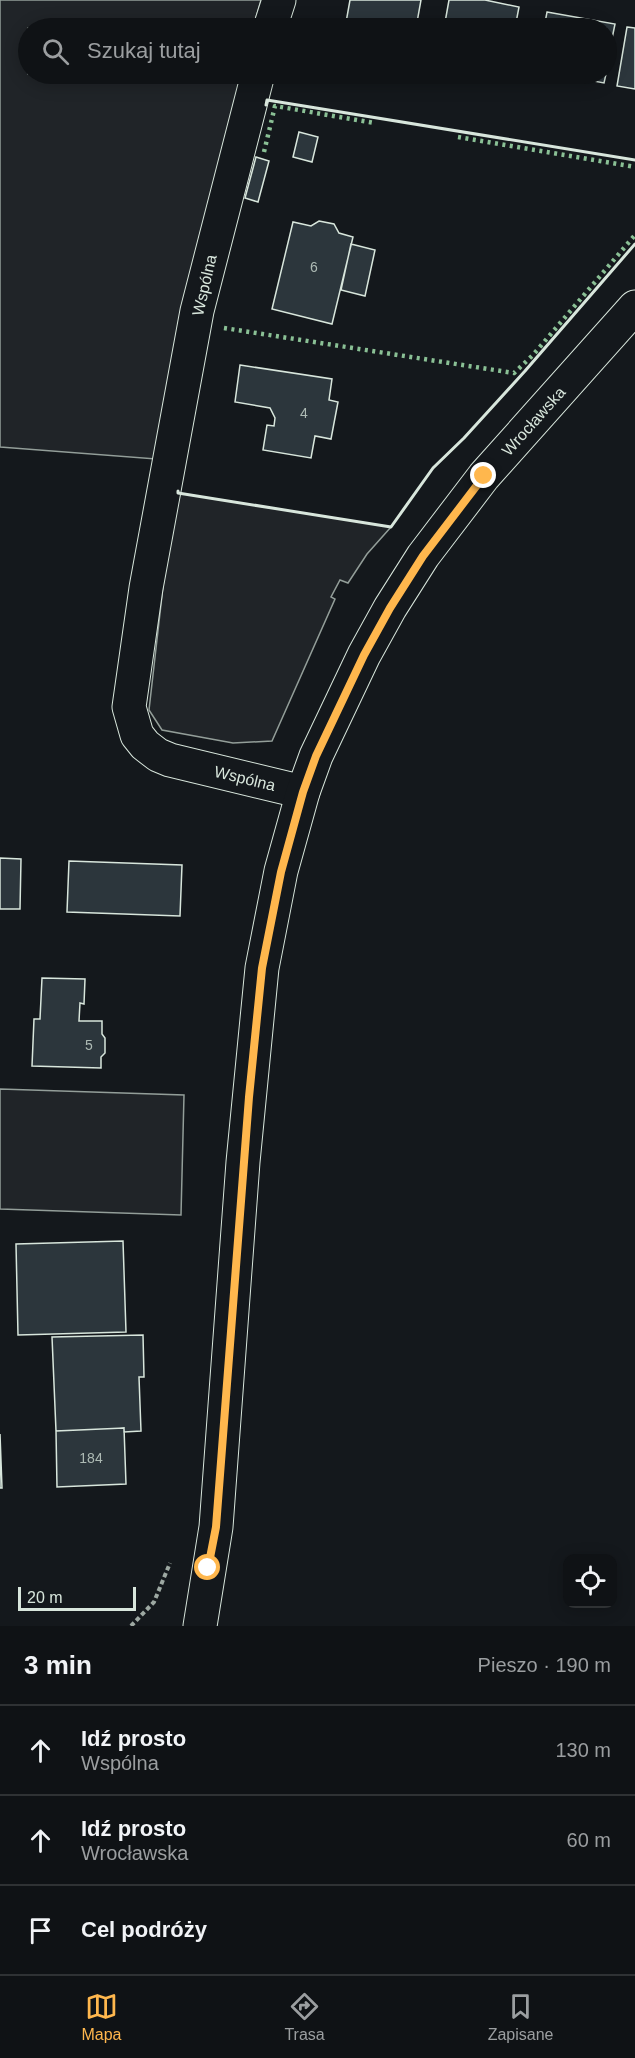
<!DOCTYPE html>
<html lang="pl">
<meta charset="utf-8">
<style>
:root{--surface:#0f1215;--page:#181b1e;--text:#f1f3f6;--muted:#9b9ea0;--line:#2f3234;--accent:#ffb74d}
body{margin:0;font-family:Arial,sans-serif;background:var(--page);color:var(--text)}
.controls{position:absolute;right:18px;bottom:18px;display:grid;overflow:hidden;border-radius:12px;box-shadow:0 3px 15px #0003}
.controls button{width:54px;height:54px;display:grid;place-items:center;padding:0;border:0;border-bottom:2px solid var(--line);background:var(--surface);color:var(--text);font:30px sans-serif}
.scale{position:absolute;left:18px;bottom:15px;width:118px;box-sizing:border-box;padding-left:6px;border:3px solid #d8e6dc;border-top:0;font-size:16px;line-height:21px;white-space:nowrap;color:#d8e6dc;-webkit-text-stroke:4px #14181c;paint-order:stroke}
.stop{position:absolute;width:18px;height:18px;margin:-14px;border:4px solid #ffb74d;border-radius:50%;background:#fff}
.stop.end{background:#ffb74d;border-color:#fff;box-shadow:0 2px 6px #0008}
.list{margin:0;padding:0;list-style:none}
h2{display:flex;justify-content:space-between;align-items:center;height:78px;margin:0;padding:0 24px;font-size:26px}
h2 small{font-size:20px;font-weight:400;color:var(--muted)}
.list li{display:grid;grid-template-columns:39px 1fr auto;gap:18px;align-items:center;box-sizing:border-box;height:90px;padding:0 24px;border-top:2px solid var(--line)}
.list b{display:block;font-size:22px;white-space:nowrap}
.list p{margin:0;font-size:20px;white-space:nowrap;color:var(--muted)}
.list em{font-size:20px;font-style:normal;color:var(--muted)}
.icon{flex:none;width:33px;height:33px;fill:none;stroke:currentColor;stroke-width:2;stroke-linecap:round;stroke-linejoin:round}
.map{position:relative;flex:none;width:635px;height:1626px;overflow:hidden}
.search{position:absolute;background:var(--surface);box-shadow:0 3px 15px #0003;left:18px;right:18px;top:18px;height:66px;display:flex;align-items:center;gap:15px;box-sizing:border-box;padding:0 21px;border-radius:33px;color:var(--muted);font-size:22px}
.sheet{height:348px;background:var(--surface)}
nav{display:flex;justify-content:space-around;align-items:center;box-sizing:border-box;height:84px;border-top:2px solid var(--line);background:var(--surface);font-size:16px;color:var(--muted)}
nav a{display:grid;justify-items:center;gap:3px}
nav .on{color:var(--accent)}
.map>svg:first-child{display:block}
</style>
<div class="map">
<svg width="635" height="1626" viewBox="0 0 635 1626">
<rect width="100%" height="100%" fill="#14181c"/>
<!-- green -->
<path fill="#202428" stroke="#939e99" stroke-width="1.5" d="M0 0H261L253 28H28V74H241L156 459 0 447Z
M178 493 391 527 367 554 348 583 340 580 331 597 335 599 272 741 233 743 162 730 149 710 169 534Z
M0 1089 184 1095 181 1215 0 1209Z"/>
<!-- building -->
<path fill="#2c363c" stroke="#d8e6dc" stroke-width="1.5" d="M350 0H421L416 28H345Z
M449 0H485L519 7 515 28H444Z
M547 12 615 24 606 68V28H544Z
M627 27 635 28V89L617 86Z
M556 74H606L604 83Z
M299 132 318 137 312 162 293 157Z
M256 157 269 161 258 202 245 198Z
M319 221 334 224 339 233 353 237 332 324 272 309 293 222 311 226Z
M351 244 375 250 365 296 341 290Z
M240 365 332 379 329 400 338 402 331 439 315 436 311 458 263 450 267 425 274 426 275 418 270 408 235 402Z
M0 858 21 859 20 909H0Z
M69 861 182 865 180 916 67 912Z
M42 978 85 979 84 1004 80 1003 79 1021H102V1034L105 1038V1053L101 1057V1068L32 1066 34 1019H40Z
M123 1241 126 1332 18 1335 16 1244Z
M143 1335 144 1377H139L141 1431 124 1432V1428L56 1431 52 1337Z
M124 1428 126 1484 57 1487 56 1431Z
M0 1434 2 1488H0Z"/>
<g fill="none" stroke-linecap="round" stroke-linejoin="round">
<defs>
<g id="minor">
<path d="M270 28 279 0"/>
<path id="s1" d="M258 74 197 311 146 588 129 707 137 735 145 745 158 755 170 760 303 792"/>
<path id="s2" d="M200 1626 216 1527 243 1162 262 968 281 871 303 792 316 756 364 655 390 608 423 556 484 476 635 307"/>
</g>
</defs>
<!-- minor casing -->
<use href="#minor" stroke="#d8e6dc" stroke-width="35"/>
<!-- path -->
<path stroke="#9da8a2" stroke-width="4" stroke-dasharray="4.5 3" stroke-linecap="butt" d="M131 1626 154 1602 170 1563"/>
<!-- minor -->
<use href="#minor" stroke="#14181c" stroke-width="33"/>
<!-- hedge -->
<path stroke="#8ac095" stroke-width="4.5" stroke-dasharray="3 4.5" stroke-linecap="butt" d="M458 137 635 167
M264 152 275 106 375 123
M224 328 514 373 533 355 635 235"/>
<!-- wall -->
<path stroke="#d8e6dc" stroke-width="3" d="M266 105 267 100 635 160
M178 491V493L391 527 433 468 464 438 525 371 635 244"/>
</g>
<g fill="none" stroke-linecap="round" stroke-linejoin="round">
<!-- route -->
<path stroke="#ffb74d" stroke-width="8" d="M208 1568 216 1527 249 1097 262 968 281 872 303 792 316 756 364 655 390 608 423 556 484 476"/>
</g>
<g text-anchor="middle" stroke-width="4.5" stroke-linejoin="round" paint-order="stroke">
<!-- number labels -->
<g font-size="14" fill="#adbab4">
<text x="314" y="272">6</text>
<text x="304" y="418">4</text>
<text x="89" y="1050">5</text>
<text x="91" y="1463">184</text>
</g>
<!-- street labels -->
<g font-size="16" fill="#d8e6dc" stroke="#14181c">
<text transform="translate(204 285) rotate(-77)" y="6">Wspólna</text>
<text dy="6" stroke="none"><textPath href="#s2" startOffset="1282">Wrocławska</textPath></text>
<text dy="6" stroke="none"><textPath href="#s1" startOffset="795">Wspólna</textPath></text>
</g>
</g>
</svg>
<div class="controls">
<button><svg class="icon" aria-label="locate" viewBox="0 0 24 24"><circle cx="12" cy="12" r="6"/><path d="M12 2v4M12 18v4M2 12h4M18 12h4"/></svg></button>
</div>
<div class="scale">20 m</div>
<div class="stop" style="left:208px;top:1568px"></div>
<div class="stop end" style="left:484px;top:476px"></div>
<div class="search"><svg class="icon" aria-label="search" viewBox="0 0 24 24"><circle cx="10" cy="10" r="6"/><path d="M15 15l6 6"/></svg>Szukaj tutaj</div>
</div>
<section class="sheet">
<h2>3 min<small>Pieszo · 190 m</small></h2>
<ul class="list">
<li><svg class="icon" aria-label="ahead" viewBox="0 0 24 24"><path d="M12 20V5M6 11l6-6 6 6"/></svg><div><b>Idź prosto</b><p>Wspólna</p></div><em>130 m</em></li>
<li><svg class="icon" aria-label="ahead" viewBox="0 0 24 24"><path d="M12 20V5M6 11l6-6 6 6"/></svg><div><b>Idź prosto</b><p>Wrocławska</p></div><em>60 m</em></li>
<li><svg class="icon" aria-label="arrive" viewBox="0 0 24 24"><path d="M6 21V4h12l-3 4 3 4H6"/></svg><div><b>Cel podróży</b></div></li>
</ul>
</section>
<nav>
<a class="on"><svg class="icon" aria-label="map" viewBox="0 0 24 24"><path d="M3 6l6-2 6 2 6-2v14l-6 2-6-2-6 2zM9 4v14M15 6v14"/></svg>Mapa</a>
<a><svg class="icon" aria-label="directions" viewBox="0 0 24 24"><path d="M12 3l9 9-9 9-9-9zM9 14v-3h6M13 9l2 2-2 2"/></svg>Trasa</a>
<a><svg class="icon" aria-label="saved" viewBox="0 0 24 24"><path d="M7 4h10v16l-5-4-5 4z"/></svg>Zapisane</a>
</nav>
